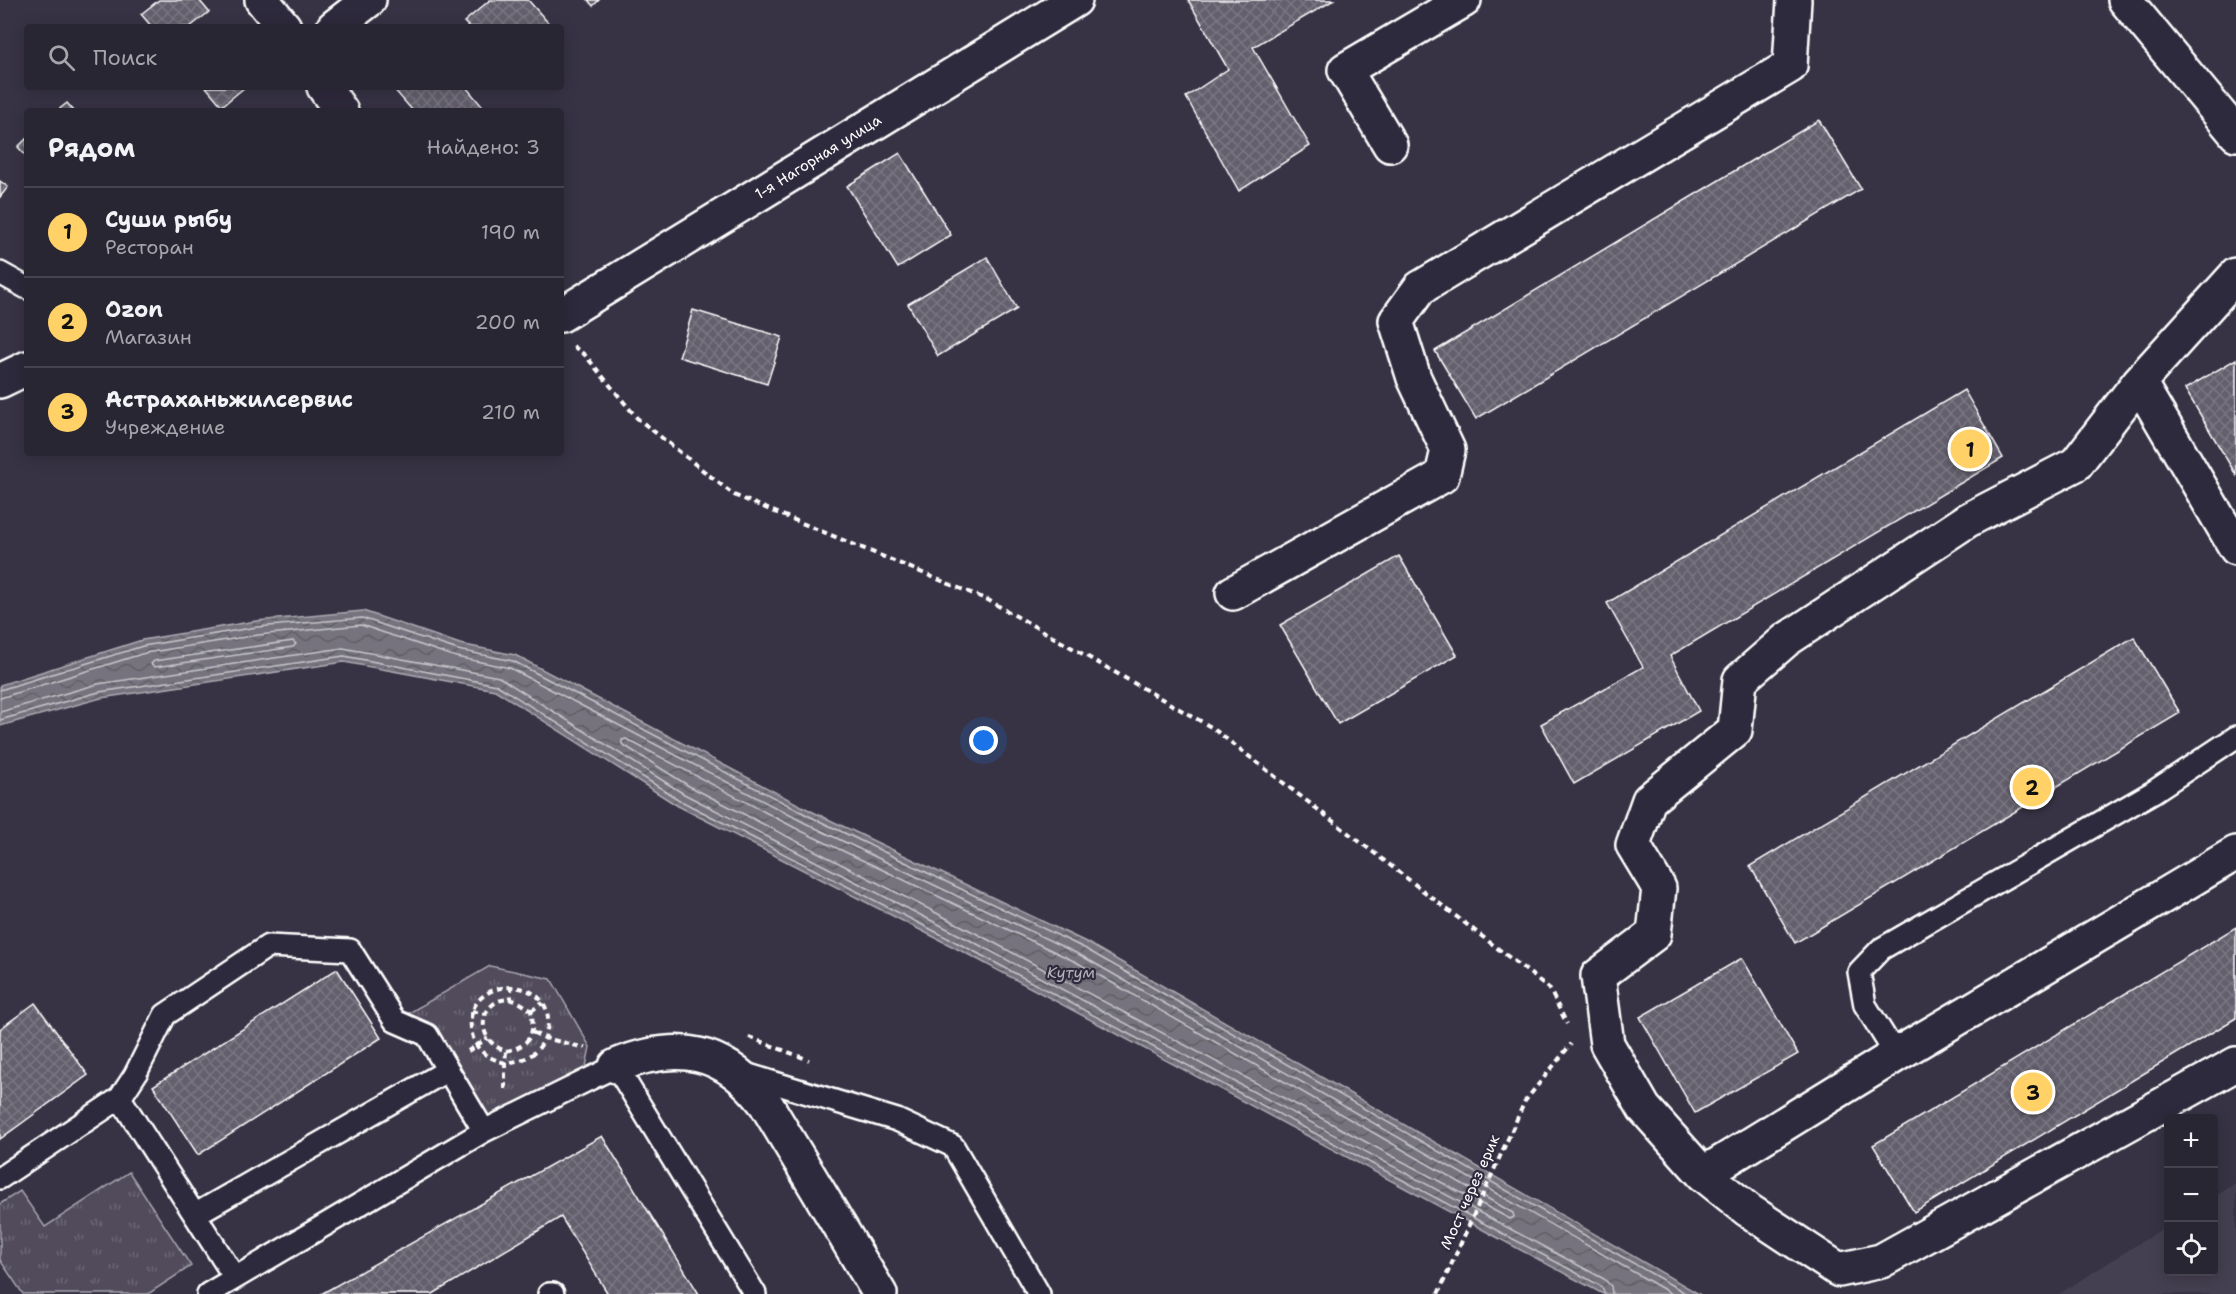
<!DOCTYPE html>
<html lang="ru">
<meta charset="utf-8">
<style>
:root{--surface:#292634;--page:#312e3c;--text:#f1f3f6;--muted:#a5a5ac;--line:#45434f;--accent:#ffd166}
body{margin:0;font-family:"Shantell Sans",sans-serif;background:var(--page);color:var(--text)}
.controls{position:absolute;right:18px;bottom:18px;display:grid;overflow:hidden;border-radius:6px;box-shadow:0 3px 15px #0003}
.controls button{width:54px;height:54px;display:grid;place-items:center;padding:0;border:0;border-bottom:2px solid var(--line);background:var(--surface);color:var(--text);font:30px sans-serif}
.you{position:absolute;left:984px;top:741px;width:21px;height:21px;margin:-15px;border:4px solid #fff;border-radius:50%;background:#1a73e8;box-shadow:0 0 0 9px #1a73e833}
.badge{display:grid;place-items:center;width:39px;height:39px;border-radius:50%;background:var(--accent);color:#111;font-size:20px;font-weight:700}
.pin{position:absolute;translate:-50% -50%;border:3px solid #fff;box-shadow:0 2px 6px #0006}
.list{margin:0;padding:0;list-style:none}
h2{display:flex;justify-content:space-between;align-items:center;height:78px;margin:0;padding:0 24px;font-size:26px}
h2 small{font-size:20px;font-weight:400;color:var(--muted)}
.list li{display:grid;grid-template-columns:39px 1fr auto;gap:18px;align-items:center;box-sizing:border-box;height:90px;padding:0 24px;border-top:2px solid var(--line)}
.list b{display:block;font-size:22px;white-space:nowrap}
.list p{margin:0;font-size:20px;white-space:nowrap;color:var(--muted)}
.list em{font-size:20px;font-style:normal;color:var(--muted)}
.icon{flex:none;width:33px;height:33px;fill:none;stroke:currentColor;stroke-width:2;stroke-linecap:round;stroke-linejoin:round}
.map{position:relative;flex:none;width:2236px;height:1294px;overflow:hidden}
.search{position:absolute;background:var(--surface);box-shadow:0 3px 15px #0003;left:24px;top:24px;width:540px;height:66px;display:flex;align-items:center;gap:15px;box-sizing:border-box;padding:0 21px;border-radius:6px;color:var(--muted);font-size:22px}
.panel{position:absolute;background:var(--surface);box-shadow:0 3px 15px #0003;left:24px;top:108px;width:540px;height:348px;border-radius:6px}
.map>svg:first-child{display:block}
</style>
<div class="map">
<svg width="2236" height="1294" viewBox="0 0 2236 1294">
<defs>
<pattern id="grass-tufts" width="24" height="20" patternUnits="userSpaceOnUse" patternTransform="scale(1.5)"><rect width="24" height="20" fill="#514c5c"/><path d="M3 7l-1-3M5 7V3M7 7l1-3M15 17l-1-3M17 17v-4M19 17l1-3" fill="none" stroke="#6b6774"/></pattern>
<pattern id="water-waves" width="16" height="10" patternUnits="userSpaceOnUse" patternTransform="scale(1.5)"><rect width="16" height="10" fill="#76737f"/><path d="M0 5q4-4 8 0t8 0" fill="none" stroke="#5f5e63"/></pattern>
<pattern id="building-cross-hatch" width="8" height="8" patternUnits="userSpaceOnUse" patternTransform="scale(1.5)"><rect width="8" height="8" fill="#635f6d"/><path d="M0 0l8 8M0 8l8-8" fill="none" stroke="#7a7783"/></pattern>
</defs>
<rect width="100%" height="100%" fill="#373345"/>
<filter id="ink" filterUnits="userSpaceOnUse"><feTurbulence type="fractalNoise" baseFrequency=".0167" numOctaves="2"/><feDisplacementMap in="SourceGraphic" scale="12" xChannelSelector="R" yChannelSelector="G"/><feConvolveMatrix kernelMatrix="1 2 1 2 8 2 1 2 1" color-interpolation-filters="sRGB"/></filter>
<g filter="url(#ink)">
<!-- built -->
<path fill="#444051" d="M2236 1183V1294H2059L2168 1225V1272H2214V1197Z"/>
<!-- grass -->
<path fill="url(#grass-tufts)" stroke="#a8a6ae" stroke-width="1.5" d="M490 966 551 979 590 1047 583 1081 484 1131 427 1036 395 1021Z
M129 1172 191 1266 148 1294H23L0 1260V1204L20 1191 45 1227Z"/>
<!-- water -->
<path fill="url(#water-waves)" stroke="#adabb2" stroke-width="1.5" d="M363 611 460 644 515 655 811 811 1086 942 1699 1294H1603L975 958 678 806 495 690 344 662 101 698 0 726V685L142 640 256 621Z"/>
<g fill="none" stroke-linecap="round" stroke-linejoin="round">
<!-- shore -->
<path stroke="#c8c7cc" stroke-width="1.5" d="M293 641 296 644 293 647 155 667 151 664 154 661Z
M0 690 143 646 257 627 362 618 458 650 513 661 809 816 1084 948 1687 1294
M0 698 145 653 258 635 361 625 456 657 510 668 805 823 1080 955 1672 1294
M0 712 98 684 343 648 499 677 684 794 981 946 1604 1279 1611 1286 1612 1294
M0 720 99 692 344 656 497 685 681 801 977 953 1601 1286 1605 1294
M626 739 801 831 1076 962 1513 1213 1514 1217 1510 1219 985 938 689 786 622 744V740Z"/>
</g>
<!-- building -->
<path fill="url(#building-cross-hatch)" stroke="#fff" stroke-width="1.5" d="M159 0H199L209 12 190 27H152L141 14Z
M490 0H528L552 27H469L464 22Z
M588 0H599L593 6Z
M1188 0H1334L1253 47 1310 146 1239 191 1186 97 1228 69Z
M206 87H245L222 106Z
M466 87 486 111H413L393 88Z
M67 103 74 111H57Z
M1819 120 1861 189 1476 419 1435 351Z
M27 138V157L18 147Z
M900 153 951 235 898 268 847 186Z
M0 181 8 187 0 197Z
M987 257 1017 309 938 356 908 304Z
M693 310 782 337 767 384 679 357Z
M2236 359V475L2185 389Z
M1964 390 2003 458 1670 656 1699 711 1574 784 1541 724 1643 667 1607 603Z
M1399 556 1457 655 1338 724 1280 625Z
M2134 637 2180 713 1795 943 1750 866Z
M2236 927V1018L1914 1212 1873 1145Z
M1742 958 1798 1054 1695 1113 1640 1017Z
M337 969 381 1038 198 1155 153 1086Z
M35 1003 88 1075 0 1139V1029Z
M602 1136 699 1294H608L561 1217 433 1294H321Z"/>
<g fill="none" stroke-linecap="round" stroke-linejoin="round">
<defs>
<path id="service" d="M0 273 27 288
M1896 1055 1865 1005 1859 972 1881 949 2153 792 2236 737
M742 1073 897 1120 953 1146 1039 1294
M120 1098 235 1278
M0 1178 120 1098 135 1075 165 1015 268 946 350 950 395 1021 427 1035 484 1131
M196 1214 448 1070
M208 1294 484 1131 616 1066 755 1294
M549 1294H553"/>
<path id="minor" d="M262 0 284 27
M2125 0 2236 134
M334 27 369 0
M324 87 341 111
M1390 145 1345 70 1464 0
M2236 275 2139 382 2076 464 1968 520 1786 640 1740 680 1735 730 1649 800 1633 845 1659 888 1654 934 1598 976 1607 1044 1644 1108 1703 1174 1896 1055 2236 853
M561 315 1075 0
M0 381 27 368
M2139 382 2236 548
M1233 593 1442 476 1448 450 1414 378 1396 321 1420 288 1790 66 1794 0
M616 1066C678 1041 725 1049 766 1104L880 1294
M1703 1174 1748 1210 1839 1270 1881 1261 2236 1064"/>
</defs>
<!-- service casing -->
<use href="#service" stroke="#fff" stroke-width="26"/>
<!-- minor casing -->
<use href="#minor" stroke="#fff" stroke-width="38"/>
<!-- path -->
<path stroke="#fff" stroke-width="4" stroke-dasharray="6 4.5" stroke-linecap="butt" d="M573 346 585 355 637 418 734 495 988 600 1211 727 1549 988 1567 1024
M511 985V998
M472 1011 485 1014
M531 1011 543 1003
M749 1037 809 1060
M468 1051 488 1038
M506 1051C529 1047 536 1033 531 1011 492 974 461 1036 506 1051L505 1063C489 1058 476 1052 472 1034 459 977 546 972 548 1019 549 1025 546 1032 545 1038L532 1032
M505 1089V1063C524 1061 536 1056 545 1038L585 1048
M1438 1294 1525 1101 1571 1044"/>
<!-- service -->
<use href="#service" stroke="#2f2a3d" stroke-width="21"/>
<!-- minor -->
<use href="#minor" stroke="#2f2a3d" stroke-width="33"/>
</g>
</g>
<g text-anchor="middle" stroke-width="4.5" stroke-linejoin="round" paint-order="stroke">
<!-- street labels -->
<g font-size="15" fill="#fff" stroke="#2f2a3d">
<text transform="translate(818 157) rotate(-32)" y="5">1-я Нагорная улица</text>
<text transform="translate(1470 1192) rotate(-66)" y="5">Мост через ерик</text>
</g>
<!-- water labels -->
<g font-size="16" font-style="italic" fill="#b4b2b9" stroke="#2f2a3d">
<text x="1071" y="978">Кутум</text>
</g>
</g>
</svg>
<div class="controls">
<button>+</button>
<button>−</button>
<button><svg class="icon" aria-label="locate" viewBox="0 0 24 24"><circle cx="12" cy="12" r="6"/><path d="M12 2v4M12 18v4M2 12h4M18 12h4"/></svg></button>
</div>
<div class="you"></div>
<div class="pin badge" style="left:1970px;top:449px">1</div>
<div class="pin badge" style="left:2032px;top:787px">2</div>
<div class="pin badge" style="left:2033px;top:1092px">3</div>
<div class="search"><svg class="icon" aria-label="search" viewBox="0 0 24 24"><circle cx="10" cy="10" r="6"/><path d="M15 15l6 6"/></svg>Поиск</div>
<section class="panel">
<h2>Рядом<small>Найдено: 3</small></h2>
<ul class="list">
<li><span class="badge">1</span><div><b>Суши рыбу</b><p>Ресторан</p></div><em>190 m</em></li>
<li><span class="badge">2</span><div><b>Ozon</b><p>Магазин</p></div><em>200 m</em></li>
<li><span class="badge">3</span><div><b>Астраханьжилсервис</b><p>Учреждение</p></div><em>210 m</em></li>
</ul>
</section>
</div>
